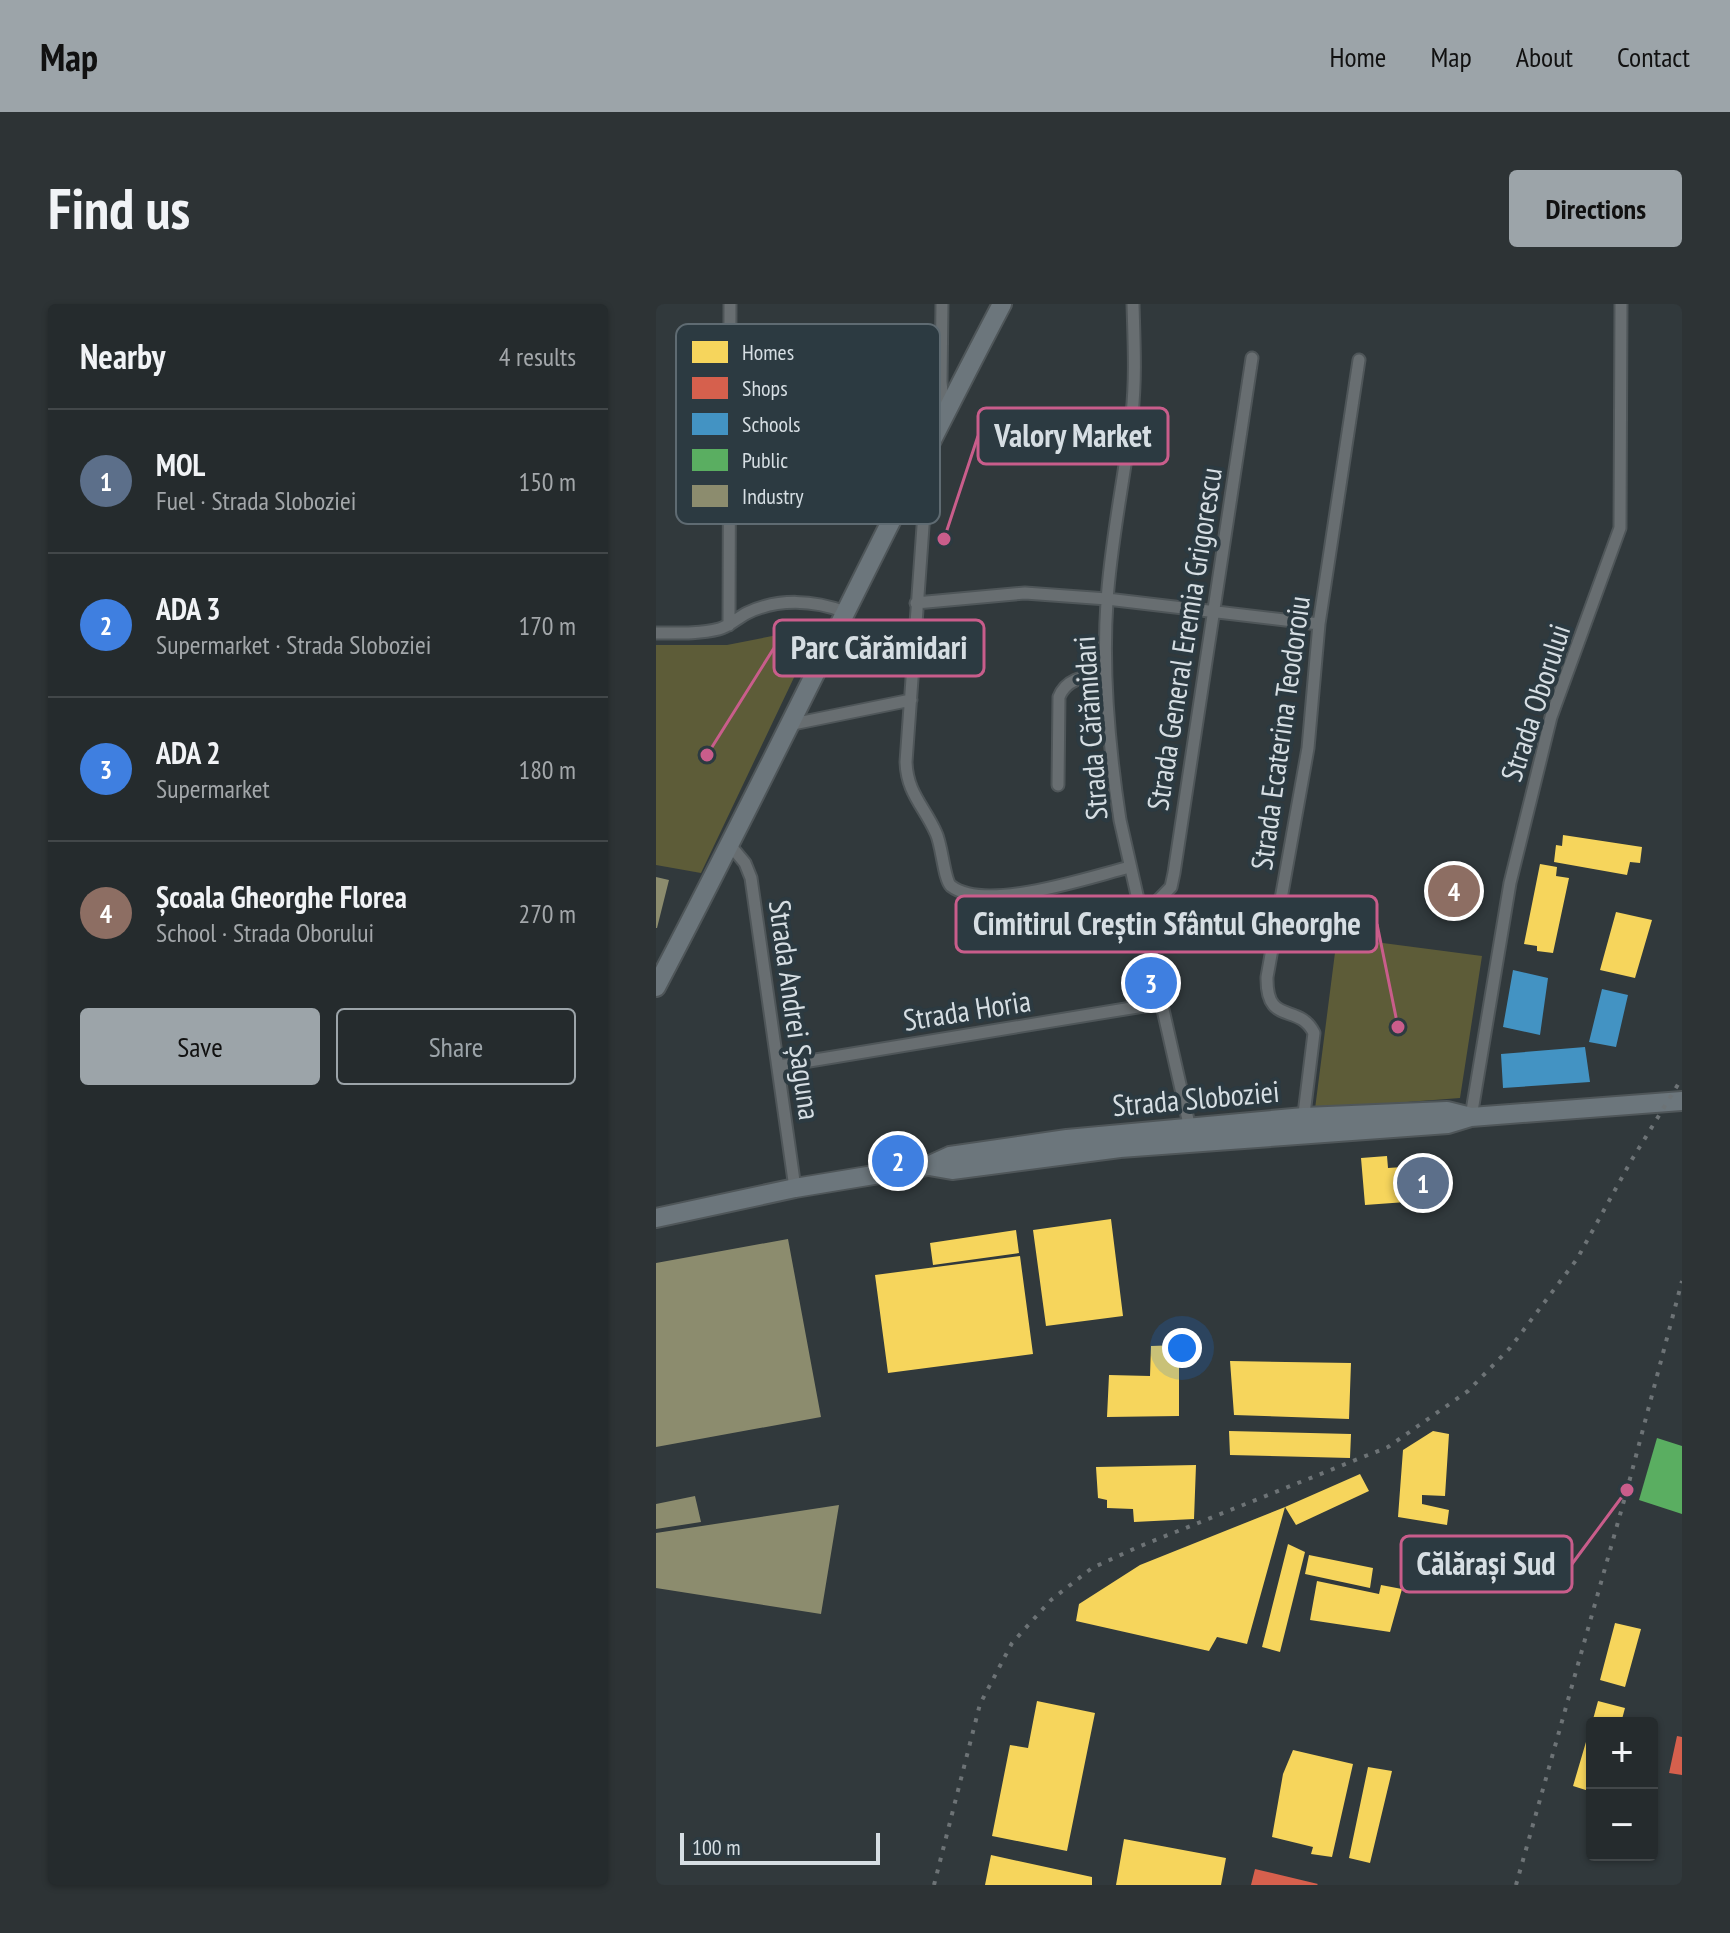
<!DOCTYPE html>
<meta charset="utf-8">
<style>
:root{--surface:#252b2d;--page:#2d3335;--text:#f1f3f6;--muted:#a3a7aa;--line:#424749;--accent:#9ca4a9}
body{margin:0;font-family:"PT Sans Narrow",sans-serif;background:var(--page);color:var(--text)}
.controls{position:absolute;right:24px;bottom:24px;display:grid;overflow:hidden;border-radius:8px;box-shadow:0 2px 6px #0004}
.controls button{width:72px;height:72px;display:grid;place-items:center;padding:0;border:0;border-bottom:2px solid var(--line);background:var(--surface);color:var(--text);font:40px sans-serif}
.scale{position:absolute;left:24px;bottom:20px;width:200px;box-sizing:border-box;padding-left:8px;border:4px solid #d6dee3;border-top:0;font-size:22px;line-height:28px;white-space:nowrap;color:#d6dee3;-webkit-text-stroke:6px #2c3a41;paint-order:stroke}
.you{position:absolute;left:526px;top:1044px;width:28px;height:28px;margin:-20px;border:6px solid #fff;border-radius:50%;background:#1a73e8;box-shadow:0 0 0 12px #1a73e833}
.badge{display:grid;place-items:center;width:52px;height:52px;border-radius:50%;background:var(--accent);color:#fff;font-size:26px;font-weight:700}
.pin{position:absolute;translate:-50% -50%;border:4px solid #fff;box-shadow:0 2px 8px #0006}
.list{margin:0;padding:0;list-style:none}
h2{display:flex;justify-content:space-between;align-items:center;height:104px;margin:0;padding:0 32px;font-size:34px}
h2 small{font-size:26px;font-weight:400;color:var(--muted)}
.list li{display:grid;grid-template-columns:52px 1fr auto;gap:24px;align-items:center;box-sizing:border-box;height:144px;padding:0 32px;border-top:2px solid var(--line)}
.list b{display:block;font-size:30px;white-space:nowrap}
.list p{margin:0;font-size:26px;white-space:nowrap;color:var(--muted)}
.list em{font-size:26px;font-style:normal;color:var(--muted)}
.actions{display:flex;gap:16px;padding:24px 32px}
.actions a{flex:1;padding:18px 0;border:2px solid var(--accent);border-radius:8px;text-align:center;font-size:28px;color:var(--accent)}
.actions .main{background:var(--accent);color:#111}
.map{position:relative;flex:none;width:1026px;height:1581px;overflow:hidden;border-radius:8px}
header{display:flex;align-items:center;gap:48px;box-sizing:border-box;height:112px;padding:0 40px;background:var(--accent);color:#111}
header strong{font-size:38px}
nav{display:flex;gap:44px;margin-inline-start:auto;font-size:28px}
.intro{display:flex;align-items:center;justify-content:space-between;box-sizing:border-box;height:192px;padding:0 48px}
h1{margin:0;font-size:56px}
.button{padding:20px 36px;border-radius:8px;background:var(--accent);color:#111;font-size:28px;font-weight:700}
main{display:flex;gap:48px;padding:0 48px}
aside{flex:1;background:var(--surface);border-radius:8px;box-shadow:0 2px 6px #0004}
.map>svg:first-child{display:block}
</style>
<header>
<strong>Map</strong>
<nav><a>Home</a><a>Map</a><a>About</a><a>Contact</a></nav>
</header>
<div class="intro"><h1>Find us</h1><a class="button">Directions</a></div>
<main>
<aside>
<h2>Nearby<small>4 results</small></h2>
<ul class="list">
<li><span class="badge" style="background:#5c6f8a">1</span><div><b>MOL</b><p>Fuel · Strada Sloboziei</p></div><em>150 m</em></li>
<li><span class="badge" style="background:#3f7fe0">2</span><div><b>ADA 3</b><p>Supermarket · Strada Sloboziei</p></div><em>170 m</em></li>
<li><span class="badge" style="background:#3f7fe0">3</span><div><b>ADA 2</b><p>Supermarket</p></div><em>180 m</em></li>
<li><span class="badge" style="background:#8d6e63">4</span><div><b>Școala Gheorghe Florea</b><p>School · Strada Oborului</p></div><em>270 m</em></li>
</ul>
<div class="actions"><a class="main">Save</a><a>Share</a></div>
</aside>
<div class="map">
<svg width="1026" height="1581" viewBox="0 0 1026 1581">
<rect width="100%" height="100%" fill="#31393c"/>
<!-- green -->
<path fill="#5d5c38" d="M162 323 45 569 0 561V341H71Z
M681 633 826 652 804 794 659 805Z"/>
<!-- homes -->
<path fill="#f6d55c" d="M907 531 986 543 984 559 974 558 971 571 898 558 900 541 906 542Z
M884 560 901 563 900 572 913 574 897 649 881 647V642L868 640Z
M960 608 996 616 979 674 944 666Z
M731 852 732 864 747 863 750 898 709 901 705 854Z
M455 915 467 1012 390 1022 377 926Z
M360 926 363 949 277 961 274 939Z
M364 952 377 1050 232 1069 219 971Z
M523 1041V1112L451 1113 453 1071 494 1072 495 1042Z
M574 1057 695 1059 693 1115 578 1111Z
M573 1127 695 1130 694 1154 574 1151Z
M777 1127 793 1130 789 1192 766 1191V1200L793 1206 791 1221 742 1213 747 1146Z
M540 1161 538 1215 478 1218 477 1205 451 1204V1196L442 1194 440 1163Z
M704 1170 713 1187 640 1221 629 1203Z
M629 1203 591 1340 561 1333 553 1347 420 1317 423 1300 484 1261Z
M632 1240 649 1248 624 1348 606 1343Z
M653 1251 717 1264 714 1284 649 1270Z
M661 1277 723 1290 725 1281 746 1285 734 1328 654 1316Z
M959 1319 985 1325 969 1383 944 1376Z
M381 1397 439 1409 411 1547 336 1532 354 1441 372 1444Z
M942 1397 969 1404 965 1419H936Z
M935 1421H936V1488L917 1482Z
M637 1446 697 1460 676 1553 655 1550 657 1543 616 1533 627 1470Z
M712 1463 736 1467 714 1559 693 1554Z
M468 1535 570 1554 565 1581H460Z
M335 1551 436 1573V1581H329Z"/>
<!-- shops -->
<path fill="#d6604d" d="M1021 1432 1026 1433V1471L1013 1469Z
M599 1565 662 1580 661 1581H595Z"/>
<!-- schools -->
<path fill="#4393c3" d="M857 666 892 674 884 731 847 723Z
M946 685 972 691 960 743 933 738Z
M929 743 934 778 847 784 845 750Z"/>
<!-- public -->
<path fill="#5aae61" d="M1001 1134 1026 1142V1210L983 1196Z"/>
<!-- industry -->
<path fill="#8c8c6e" d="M0 573 13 576 1 624H0Z
M132 935 165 1113 0 1143V959Z
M39 1192 45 1218 0 1225V1200Z
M183 1201 165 1310 0 1284V1229Z"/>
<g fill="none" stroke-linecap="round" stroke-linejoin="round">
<defs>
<path id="minor" d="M286 0 285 78 288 107
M477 0C478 37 480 73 476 110 469 172 455 234 451 297 446 370 453 444 464 516L535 829
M272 153 250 458C251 489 268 502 280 529 286 541 288 576 295 582 330 609 433 573 474 563
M260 299 369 289 451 295 663 320
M73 321 74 0
M0 329C21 329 43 330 63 325 74 322 81 314 91 309 122 294 158 296 189 308
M132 421 255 396
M402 481 403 393C411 373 430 373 449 370
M74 541 89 559 95 574 139 884
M487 612 515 583 518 569 596 54
M123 762 506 699
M815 813 854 579 895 413 964 224 965 0
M647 818 658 729C643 698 610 723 611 673L652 444 663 320 703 56"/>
<path id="primary" d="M0 683C119 457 227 226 346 0
M273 862 296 866 464 844 792 820 815 813 1026 797
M0 914 139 884 272 862 294 852 411 835 648 813 791 807 815 813"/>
</defs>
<!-- minor casing -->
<use href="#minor" stroke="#4f5659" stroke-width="15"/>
<!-- primary casing -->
<use href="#primary" stroke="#4f5659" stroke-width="22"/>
<!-- minor -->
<use href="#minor" stroke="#686e71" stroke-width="11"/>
<!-- primary -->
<use href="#primary" stroke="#6c767c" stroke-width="18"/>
<!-- rail -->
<path stroke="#6d7376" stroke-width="4" stroke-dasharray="4 8" stroke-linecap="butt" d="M278 1581 324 1400 356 1339 395 1296 436 1264 482 1243 732 1143 812 1087 854 1044 921 955 975 857 1026 774
M860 1581 971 1186 1026 977"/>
</g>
<g text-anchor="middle" stroke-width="8" stroke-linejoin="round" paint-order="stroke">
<!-- street labels -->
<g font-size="30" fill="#d6dee3" stroke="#2c3a41">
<text transform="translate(529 335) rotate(-81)" y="10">Strada General Eremia Grigorescu</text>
<text transform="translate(880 399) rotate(-72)" y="10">Strada Oborului</text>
<text transform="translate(435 424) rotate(-94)" y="10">Strada Cărămidari</text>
<text transform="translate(625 429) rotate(-82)" y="10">Strada Ecaterina Teodoroiu</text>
<text transform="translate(138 706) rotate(82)" y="10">Strada Andrei Șaguna</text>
<text transform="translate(311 707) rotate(-9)" y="10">Strada Horia</text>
<text transform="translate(540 795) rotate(-5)" y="10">Strada Sloboziei</text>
</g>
</g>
<!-- legend -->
<rect x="20" y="20" width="264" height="200" rx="12" fill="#2c3a41" stroke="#5f6b72" stroke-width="2"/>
<rect x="36" y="37" width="36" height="22" fill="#f6d55c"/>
<rect x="36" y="73" width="36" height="22" fill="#d6604d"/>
<rect x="36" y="109" width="36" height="22" fill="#4393c3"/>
<rect x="36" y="145" width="36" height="22" fill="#5aae61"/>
<rect x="36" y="181" width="36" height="22" fill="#8c8c6e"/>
<g font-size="22" fill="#d6dee3">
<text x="86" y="56">Homes</text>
<text x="86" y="92">Shops</text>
<text x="86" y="128">Schools</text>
<text x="86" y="164">Public</text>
<text x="86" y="200">Industry</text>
</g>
<!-- callouts -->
<path fill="none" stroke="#c95d8b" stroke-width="3" d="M288 235L322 132M51 451L118 344M742 723L721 620M971 1186L916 1260"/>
<g fill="#c95d8b" stroke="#2c3a41" stroke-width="3">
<circle cx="288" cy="235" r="8"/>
<circle cx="51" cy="451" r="8"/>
<circle cx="742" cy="723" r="8"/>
<circle cx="971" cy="1186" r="8"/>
</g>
<g fill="#2c3a41" stroke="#c95d8b" stroke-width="3">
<rect x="322" y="104" width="190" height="56" rx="8"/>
<rect x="118" y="316" width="210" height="56" rx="8"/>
<rect x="300" y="592" width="421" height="56" rx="8"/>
<rect x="745" y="1232" width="171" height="56" rx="8"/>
</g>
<g font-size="32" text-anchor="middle" font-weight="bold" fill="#d6dee3">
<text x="417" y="143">Valory Market</text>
<text x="223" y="355">Parc Cărămidari</text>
<text x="511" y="631">Cimitirul Creștin Sfântul Gheorghe</text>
<text x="830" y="1271">Călărași Sud</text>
</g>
</svg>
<div class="controls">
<button>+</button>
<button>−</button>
</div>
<div class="scale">100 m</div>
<div class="you"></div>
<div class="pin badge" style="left:767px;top:879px;background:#5c6f8a">1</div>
<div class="pin badge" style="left:242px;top:857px;background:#3f7fe0">2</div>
<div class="pin badge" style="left:495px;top:679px;background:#3f7fe0">3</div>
<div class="pin badge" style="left:798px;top:587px;background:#8d6e63">4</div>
</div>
</main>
